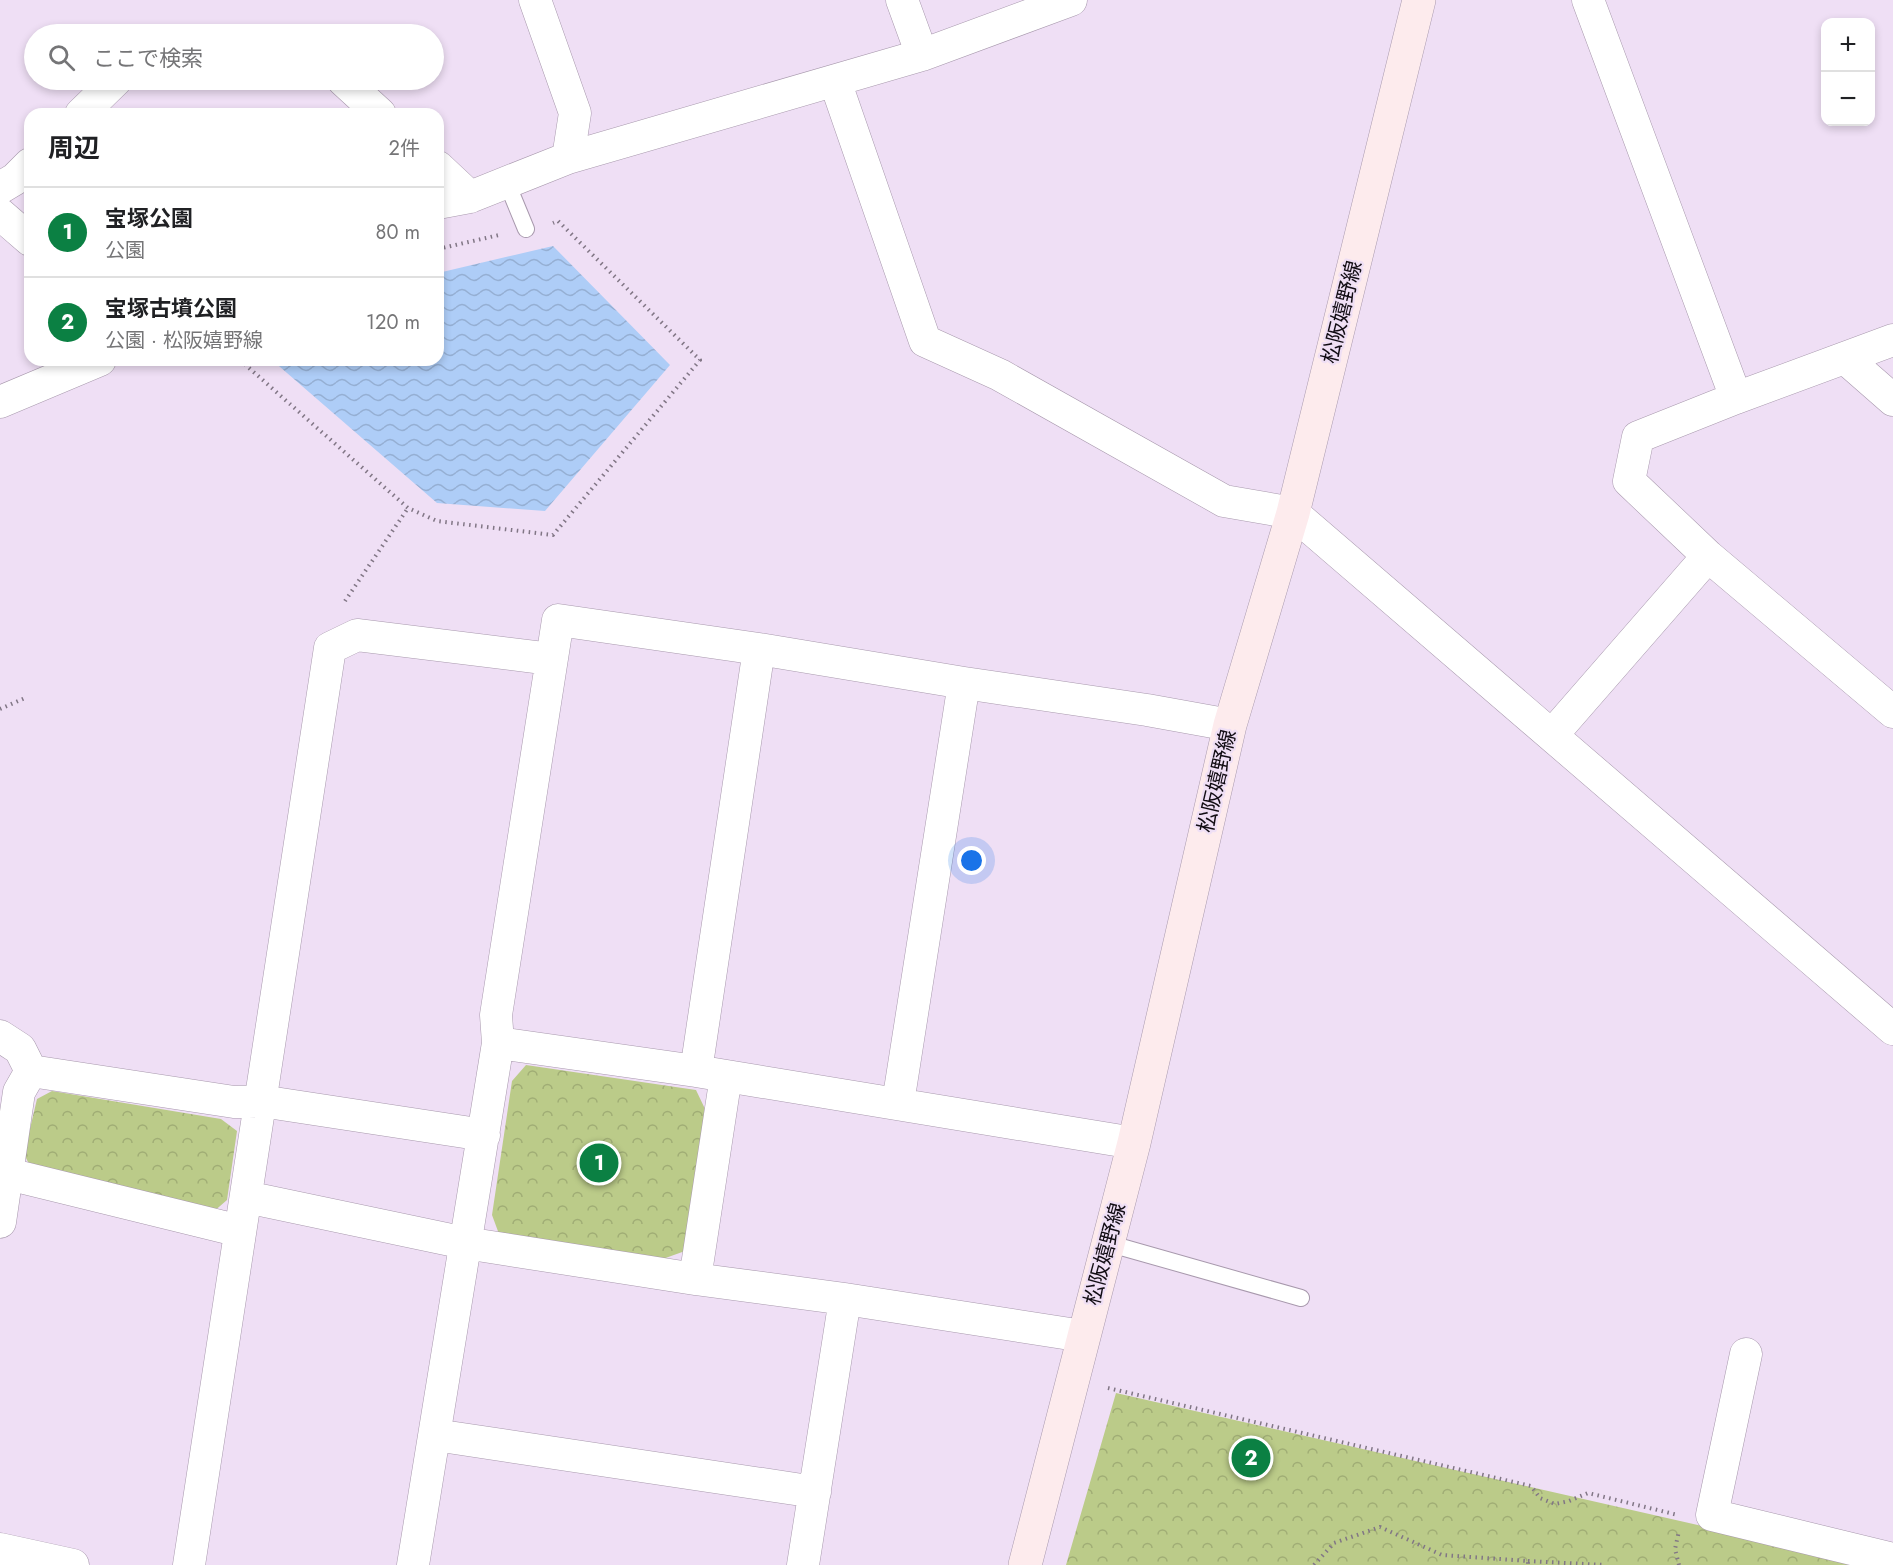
<!DOCTYPE html>
<html lang="ja">
<meta charset="utf-8">
<style>
:root{--surface:#fff;--page:#f6f6f6;--text:#202124;--muted:#757577;--line:#e0e0e0;--accent:#0b8043}
body{margin:0;font-family:Jost,"Noto Sans JP",sans-serif;background:var(--page);color:var(--text)}
.controls{position:absolute;right:18px;top:18px;display:grid;overflow:hidden;border-radius:12px;box-shadow:0 3px 9px #0003}
.controls button{width:54px;height:54px;display:grid;place-items:center;padding:0;border:0;border-bottom:2px solid var(--line);background:var(--surface);color:var(--text);font:30px sans-serif}
.you{position:absolute;left:972px;top:861px;width:21px;height:21px;margin:-15px;border:4px solid #fff;border-radius:50%;background:#1a73e8;box-shadow:0 0 0 9px #1a73e833}
.badge{display:grid;place-items:center;width:39px;height:39px;border-radius:50%;background:var(--accent);color:#fff;font-size:20px;font-weight:700}
.pin{position:absolute;translate:-50% -50%;border:3px solid #fff;box-shadow:0 2px 6px #0006}
.list{margin:0;padding:0;list-style:none}
h2{display:flex;justify-content:space-between;align-items:center;height:78px;margin:0;padding:0 24px;font-size:26px}
h2 small{font-size:20px;font-weight:400;color:var(--muted)}
.list li{display:grid;grid-template-columns:39px 1fr auto;gap:18px;align-items:center;box-sizing:border-box;height:90px;padding:0 24px;border-top:2px solid var(--line)}
.list b{display:block;font-size:22px;white-space:nowrap}
.list p{margin:0;font-size:20px;white-space:nowrap;color:var(--muted)}
.list em{font-size:20px;font-style:normal;color:var(--muted)}
.icon{flex:none;width:33px;height:33px;fill:none;stroke:currentColor;stroke-width:2;stroke-linecap:round;stroke-linejoin:round}
.map{position:relative;flex:none;width:1893px;height:1565px;overflow:hidden}
.search{position:absolute;background:var(--surface);box-shadow:0 3px 9px #0003;left:24px;top:24px;width:420px;height:66px;display:flex;align-items:center;gap:15px;box-sizing:border-box;padding:0 21px;border-radius:33px;color:var(--muted);font-size:22px}
.panel{position:absolute;background:var(--surface);box-shadow:0 3px 9px #0003;left:24px;top:108px;width:420px;height:258px;border-radius:18px}
.map>svg:first-child{display:block}
</style>
<div class="map">
<svg width="1893" height="1565" viewBox="0 0 1893 1565">
<defs>
<pattern id="forest-crowns" width="20" height="18" patternUnits="userSpaceOnUse" patternTransform="scale(1.5)"><rect width="20" height="18" fill="#bbcb89"/><path d="M2 6a3 3 0 1 1 6 0M12 15a3 3 0 1 1 6 0" fill="none" stroke="#a0ad75"/></pattern>
<pattern id="water-waves" width="16" height="10" patternUnits="userSpaceOnUse" patternTransform="scale(1.5)"><rect width="16" height="10" fill="#aecdf7"/><path d="M0 5q4-4 8 0t8 0" fill="none" stroke="#95afd3"/></pattern>
</defs>
<rect width="100%" height="100%" fill="#efdff5"/>
<!-- forest -->
<path fill="url(#forest-crowns)" d="M526 1065 696 1090 706 1111 685 1251 660 1260 499 1234 492 1215 512 1081Z
M52 1091 221 1119 237 1131 227 1200 212 1213 32 1170 24 1154 37 1099Z
M1116 1393 1874 1565H1066Z"/>
<!-- water -->
<path fill="url(#water-waves)" d="M553 246 670 365 545 511 437 503 272 360H438V273Z"/>
<g fill="none" stroke-linecap="round" stroke-linejoin="round">
<defs>
<path id="service" d="M507 183 526 229
M1107 1243 1301 1298"/>
<path id="minor" d="M535 0 575 113 568 158
M902 0 922 55
M1588 0 1736 398
M343 80 380 114
M835 81 925 341 1000 375 1224 501 1293 513 1893 1029
M81 114 116 80
M438 167 470 197
M0 188 15 179 30 164
M438 203 470 197 568 158 922 55 1071 0
M0 214 30 240
M1845 358 1893 400
M0 402 100 360
M1708 556 1893 712
M1552 735 1708 556 1629 481 1638 437 1736 398 1893 340
M0 1036 20 1049 31 1071 234 1102 261 1101 484 1135
M498 1043 696 1071 1134 1143
M696 1071 759 649
M898 1103 964 683
M8 1174 240 1231
M246 1197 465 1243 695 1279 845 1299 1083 1336
M0 1222 19 1092 31 1071
M695 1279 726 1076
M1746 1354 1712 1515 1893 1559
M435 1435 815 1492
M0 1549 73 1565
M189 1565 330 648 357 635 551 659
M413 1565 498 1043 496 1015 558 620 759 649 964 683 1147 710 1230 725
M803 1565 845 1299"/>
<path id="secondary" d="M1025 1565 1134 1143 1230 725 1293 513 1419 0"/>
</defs>
<!-- service casing -->
<use href="#service" stroke="#a899ad" stroke-width="18"/>
<!-- minor casing -->
<use href="#minor" stroke="#a899ad" stroke-width="33"/>
<!-- secondary casing -->
<use href="#secondary" stroke="#a899ad" stroke-width="34"/>
<!-- path -->
<path stroke="#817685" stroke-width="4" stroke-dasharray="1.5 4.5" stroke-linecap="butt" d="M438 249 499 235
M240 360 408 508 437 521 553 535 700 360 558 221 553 223
M345 601 408 508
M0 709 25 698
M1108 1388 1531 1486 1540 1498 1555 1504 1569 1501 1588 1493 1678 1515
M1528 1561 1604 1565
M1314 1565 1334 1543 1380 1527 1442 1555 1528 1561V1565
M1679 1565 1675 1549 1679 1531"/>
<!-- service -->
<use href="#service" stroke="#fff" stroke-width="16"/>
<!-- minor -->
<use href="#minor" stroke="#fff" stroke-width="32"/>
<!-- secondary -->
<use href="#secondary" stroke="#fdebed" stroke-width="33"/>
</g>
<g text-anchor="middle" stroke-width="4.5" stroke-linejoin="round" paint-order="stroke">
<!-- street labels -->
<g font-size="21" fill="#110c13" stroke="#efdff5">
<text transform="translate(1342 312) rotate(-76)" y="7">松阪嬉野線</text>
<text transform="translate(1217 781) rotate(-77)" y="7">松阪嬉野線</text>
<text transform="translate(1105 1254) rotate(-75)" y="7">松阪嬉野線</text>
</g>
</g>
</svg>
<div class="controls">
<button>+</button>
<button>−</button>
</div>
<div class="you"></div>
<div class="pin badge" style="left:599px;top:1163px">1</div>
<div class="pin badge" style="left:1251px;top:1458px">2</div>
<div class="search"><svg class="icon" aria-label="search" viewBox="0 0 24 24"><circle cx="10" cy="10" r="6"/><path d="M15 15l6 6"/></svg>ここで検索</div>
<section class="panel">
<h2>周辺<small>2件</small></h2>
<ul class="list">
<li><span class="badge">1</span><div><b>宝塚公園</b><p>公園</p></div><em>80 m</em></li>
<li><span class="badge">2</span><div><b>宝塚古墳公園</b><p>公園 · 松阪嬉野線</p></div><em>120 m</em></li>
</ul>
</section>
</div>
